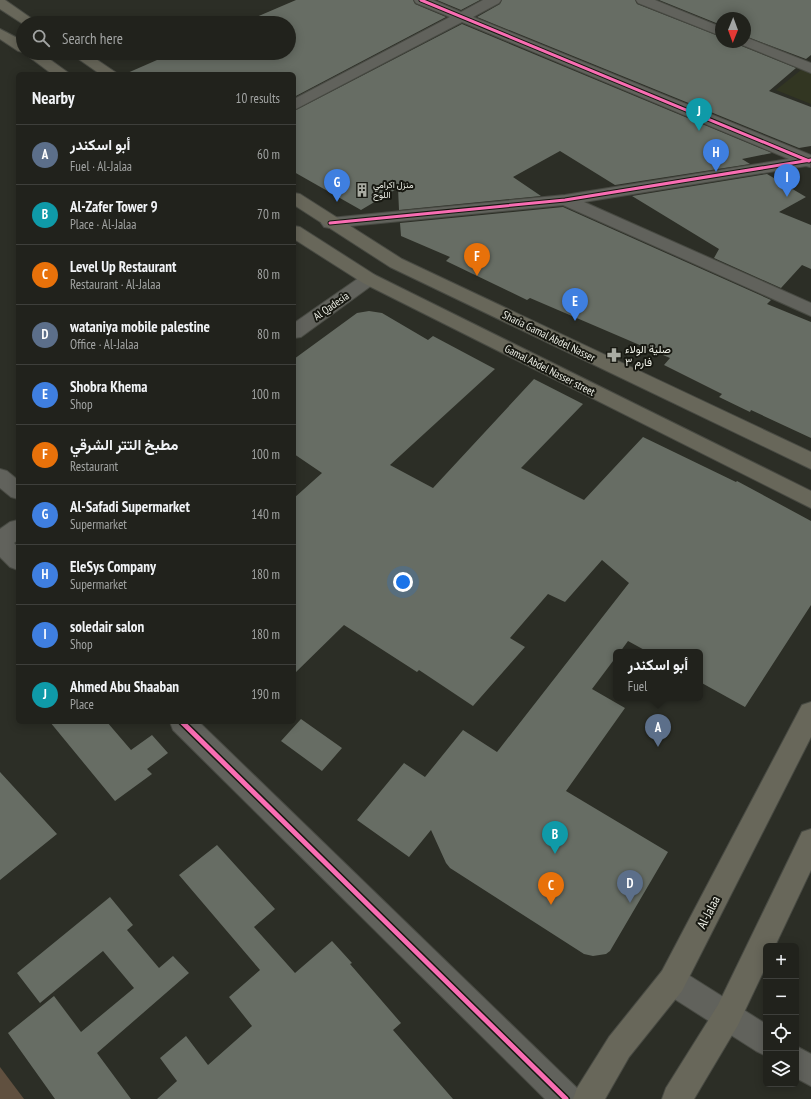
<!DOCTYPE html>
<meta charset="utf-8">
<style>
:root{--surface:#21221c;--page:#2d2f29;--text:#f1f3f6;--muted:#a2a4a3;--line:#3e3f3b;--accent:#aaaca3}
body{margin:0;font-family:"PT Sans Narrow",Vazirmatn,sans-serif;background:var(--page);color:var(--text)}
.controls{position:absolute;right:12px;bottom:12px;display:grid;overflow:hidden;border-radius:6px;box-shadow:0 2px 10px #0003}
.controls button{width:36px;height:36px;display:grid;place-items:center;padding:0;border:0;border-bottom:1px solid var(--line);background:var(--surface);color:var(--text);font:20px sans-serif}
.compass{position:absolute;left:715px;top:12px;width:36px;height:36px;border-radius:50%;background:var(--surface);box-shadow:0 2px 10px #0003;rotate:181deg}
.you{position:absolute;left:403px;top:582px;width:14px;height:14px;margin:-10px;border:3px solid #fff;border-radius:50%;background:#1a73e8;box-shadow:0 0 0 6px #1a73e833}
.badge{display:grid;place-items:center;width:26px;height:26px;border-radius:50%;background:var(--accent);color:#fff;font-size:13px;font-weight:700}
.pin{position:absolute;translate:-50% -33px;filter:drop-shadow(0 1px 2px #0008)}
.pin::after{content:'';position:absolute;top:21px;width:14px;height:12px;background:inherit;clip-path:polygon(0 0,100% 0,50% 100%)}
.popup{position:absolute;left:613px;top:649px;width:90px;height:52px;box-sizing:border-box;display:grid;place-content:center;border-radius:6px;background:var(--surface);filter:drop-shadow(0 1px 3px #0005);font-size:13px;white-space:nowrap;color:var(--muted)}
.popup b{font-size:15px;color:var(--text)}
.popup::after{content:'';position:absolute;left:50%;top:100%;margin-left:-8px;border:8px solid transparent;border-top-color:var(--surface)}
.list{margin:0;padding:0;list-style:none}
h2{display:flex;justify-content:space-between;align-items:center;height:52px;margin:0;padding:0 16px;font-size:17px}
h2 small{font-size:13px;font-weight:400;color:var(--muted)}
.list li{display:grid;grid-template-columns:26px 1fr auto;gap:12px;align-items:center;box-sizing:border-box;height:60px;padding:0 16px;border-top:1px solid var(--line)}
.list b{display:block;font-size:15px;white-space:nowrap}
.list p{margin:0;font-size:13px;white-space:nowrap;color:var(--muted)}
.list em{font-size:13px;font-style:normal;color:var(--muted)}
.icon{flex:none;width:22px;height:22px;fill:none;stroke:currentColor;stroke-width:2;stroke-linecap:round;stroke-linejoin:round}
.map{position:relative;flex:none;width:811px;height:1099px;overflow:hidden}
.search{position:absolute;background:var(--surface);box-shadow:0 2px 10px #0003;left:16px;top:16px;width:280px;height:44px;display:flex;align-items:center;gap:10px;box-sizing:border-box;padding:0 14px;border-radius:22px;color:var(--muted);font-size:15px}
.panel{position:absolute;background:var(--surface);box-shadow:0 2px 10px #0003;left:16px;top:72px;width:280px;height:652px;border-radius:6px}
.map>svg:first-child{display:block}
</style>
<div class="map">
<svg width="811" height="1099" viewBox="0 0 811 1099">
<rect width="100%" height="100%" fill="#2c2e26"/>
<!-- built -->
<path fill="#323622" d="M801 70 811 73V104L776 90Z"/>
<!-- green -->
<path fill="#60503f" d="M0 1067 24 1099H0Z"/>
<!-- building -->
<path fill="#676d64" d="M296 0H413L415 4 446 17 294 97V74H125L173 53H289V23H242Z
M437 0H480L461 10Z
M502 0H635L637 4 721 37V42H736L739 45 796 68 769 91 811 107V146L799 148 477 17 500 4Z
M659 0H811V55L806 59 745 36V18H721V25Z
M462 24 772 153 742 159 750 164 615 185 560 151 513 177 541 196 399 210 398 188 361 210 294 172V111Z
M767 174 806 197 779 212 811 225V269L802 265 781 288 714 258 719 249 632 196Z
M563 207 771 300 767 304 811 322V438L751 410 750 412 719 397 722 394 664 365 670 358 530 298 527 300 446 261 450 257 401 236 400 223Z
M369 311 382 313 428 340 433 336 495 369 390 465 433 488 534 379 583 404 521 468 584 500 643 437 736 482 737 481 811 521V605L745 707 700 682V652H648L628 641 620 652H616V657L592 689 625 708 566 791 668 852 610 951 606 954 593 956 584 954 450 868 446 863 431 830 409 857 357 820 404 763 425 777 463 730 497 752 629 583 602 560 565 602 548 594 510 638 525 647 473 706 419 670 417 672 344 625 294 674V498L322 473 294 454V359L357 313Z
M301 719 342 748 322 771 281 741Z
M50 722H107L131 750 152 735 168 753 147 769 152 774 115 801Z
M0 772 57 834 0 880Z
M217 845 275 909 254 927 295 973 332 941 352 963 350 964 401 1023 393 1030 453 1099H157L177 1081 160 1058 186 1036 208 1065 252 1026 229 997 260 970 179 875Z
M110 897 133 925 127 930 159 968 173 956 189 973 97 1053 131 1099H55L8 1033 54 996 81 1032 134 988 103 951 40 1003 17 973Z"/>
<g fill="none" stroke-linecap="round" stroke-linejoin="round">
<defs>
<path id="minor" d="M414 0H433L461 12 483 0H501L499 3 473 17 811 155 810 167 806 166 584 202 811 303V316L563 205 330 228 324 227 321 223 324 219 330 218 565 195 789 159 462 22 294 110V99L450 17 416 3Z
M636 0H655L721 27V36L638 3Z
M745 37 811 63V73L740 44 738 42H745Z
M369 273 375 275 378 279 375 283 301 337 294 338V323L363 275Z
M0 469 7 471 18 480V499L11 497 0 488Z
M18 520V540L14 543 18 547V570L10 567 0 557V529L10 522Z
M170 722H199L577 1088 581 1099H545L173 730Z
M672 967 682 971 766 1024V1056L756 1051 662 991 658 981 662 971Z
M796 1046 811 1054V1086L796 1078Z"/>
<path id="major" d="M0 0H5L38 23 23 24 0 9Z
M0 29 23 41V52L18 51 0 39Z
M24 53H41L70 74H52Z
M70 53H87L118 74H100Z
M294 193 300 194 402 259 811 452V469L390 267 294 205Z
M294 226 300 227 375 275 811 491V508L363 283 294 239Z
M811 702V737L682 991 629 1057 605 1099H573L577 1088 609 1037 662 971 802 705Z
M811 829V870L775 946H766V966L738 1025 694 1099H662L666 1088 718 1005 802 832Z"/>
</defs>
<!-- minor casing -->
<use href="#minor" stroke="#484a43" stroke-width="2"/>
<!-- major casing -->
<use href="#major" stroke="#484a43" stroke-width="2"/>
<!-- minor -->
<use href="#minor" fill="#61625c" fill-rule="evenodd"/>
<!-- major -->
<use href="#major" fill="#68675a" fill-rule="evenodd"/>
<defs>
<path id="cycleway-far1" d="M421 0 809 161
M330 223 565 200 811 160"/>
<path id="cycleway" d="M182 722 566 1099"/>
</defs>
<!-- cycleway-far1 casing -->
<use href="#cycleway-far1" stroke="#171811" stroke-width="5"/>
<!-- cycleway casing -->
<use href="#cycleway" stroke="#171811" stroke-width="8"/>
<!-- cycleway-far1 -->
<use href="#cycleway-far1" stroke="#f96db3" stroke-width="3"/>
<!-- cycleway -->
<use href="#cycleway" stroke="#f96db3" stroke-width="5"/>
</g>
<!-- icons -->
<defs>
<symbol id="building-bare" viewBox="-9 -9 18 18"><path d="M-4-6H4V6H1V3H-1V6H-4ZM-2.5-4.3h1.7v1.8h-1.7ZM.8-4.3h1.7v1.8H.8ZM-2.5-1h1.7V.8h-1.7ZM.8-1h1.7V.8H.8Z" fill="#aaaca3" stroke="#171811" stroke-width="2.5" paint-order="stroke"/></symbol>
<symbol id="pharmacy-bare" viewBox="-9 -9 18 18"><path d="M-2-6h4v4h4v4h-4v4h-4v-4h-4v-4h4Z" fill="#aaaca3" stroke="#171811" stroke-width="2.5" paint-order="stroke"/></symbol>
</defs>
<g fill-rule="evenodd">
<use href="#building-bare" x="352" y="180" width="20" height="20"/>
<use href="#pharmacy-bare" x="604" y="345" width="20" height="20"/>
</g>
<g text-anchor="middle" stroke-width="4" stroke-linejoin="round" paint-order="stroke">
<!-- far-poi labels -->
<g font-size="9" fill="#eef0e7" stroke="#171811" text-anchor="start">
<text x="373" y="188">منزل اكرامي<tspan x="373" dy="10">اللوح</tspan></text>
</g>
<!-- street labels -->
<g font-size="11" fill="#eef0e7" stroke="#171811">
<text transform="translate(331 306) rotate(-35)" y="4">Al Qadesia</text>
<text transform="translate(549 336) rotate(26)" y="4">Sharia Gamal Abdel Nasser</text>
<text transform="translate(550 370) rotate(27)" y="4">Gamal Abdel Nasser street</text>
</g>
<!-- poi labels -->
<g font-size="11" fill="#eef0e7" stroke="#171811" text-anchor="start">
<text x="625" y="353">صلية الولاء<tspan x="625" dy="13">فارم ٣</tspan></text>
</g>
<!-- near-street labels -->
<g font-size="13" fill="#eef0e7" stroke="#171811">
<text transform="translate(708 912) rotate(-63)" y="5">Al-Jalaa</text>
</g>
</g>
</svg>
<div class="controls">
<button>+</button>
<button>−</button>
<button><svg class="icon" aria-label="locate" viewBox="0 0 24 24"><circle cx="12" cy="12" r="6"/><path d="M12 2v4M12 18v4M2 12h4M18 12h4"/></svg></button>
<button><svg class="icon" aria-label="layers" viewBox="0 0 24 24"><path d="M12 4l9 5-9 5-9-5zM3 14l9 5 9-5"/></svg></button>
</div>
<svg class="compass" viewBox="-18 -18 36 36"><path d="M0-13l5 13h-10z" fill="#e53935"/><path d="M0 13l5-13h-10z" fill="#a2a4a3"/></svg>
<div class="you"></div>
<div class="pin badge" style="left:658px;top:747px;background:#5c6f8a">A</div>
<div class="popup"><b>أبو اسكندر</b>Fuel</div>
<div class="pin badge" style="left:555px;top:854px;background:#0f9aa8">B</div>
<div class="pin badge" style="left:551px;top:905px;background:#e8710a">C</div>
<div class="pin badge" style="left:630px;top:903px;background:#5c6f8a">D</div>
<div class="pin badge" style="left:575px;top:321px;background:#3f7fe0">E</div>
<div class="pin badge" style="left:477px;top:276px;background:#e8710a">F</div>
<div class="pin badge" style="left:337px;top:202px;background:#3f7fe0">G</div>
<div class="pin badge" style="left:716px;top:172px;background:#3f7fe0">H</div>
<div class="pin badge" style="left:787px;top:197px;background:#3f7fe0">I</div>
<div class="pin badge" style="left:699px;top:131px;background:#0f9aa8">J</div>
<div class="search"><svg class="icon" aria-label="search" viewBox="0 0 24 24"><circle cx="10" cy="10" r="6"/><path d="M15 15l6 6"/></svg>Search here</div>
<section class="panel">
<h2>Nearby<small>10 results</small></h2>
<ul class="list">
<li><span class="badge" style="background:#5c6f8a">A</span><div><b>أبو اسكندر</b><p>Fuel · Al-Jalaa</p></div><em>60 m</em></li>
<li><span class="badge" style="background:#0f9aa8">B</span><div><b>Al-Zafer Tower 9</b><p>Place · Al-Jalaa</p></div><em>70 m</em></li>
<li><span class="badge" style="background:#e8710a">C</span><div><b>Level Up Restaurant</b><p>Restaurant · Al-Jalaa</p></div><em>80 m</em></li>
<li><span class="badge" style="background:#5c6f8a">D</span><div><b>wataniya mobile palestine</b><p>Office · Al-Jalaa</p></div><em>80 m</em></li>
<li><span class="badge" style="background:#3f7fe0">E</span><div><b>Shobra Khema</b><p>Shop</p></div><em>100 m</em></li>
<li><span class="badge" style="background:#e8710a">F</span><div><b>مطبخ التتر الشرقي</b><p>Restaurant</p></div><em>100 m</em></li>
<li><span class="badge" style="background:#3f7fe0">G</span><div><b>Al-Safadi Supermarket</b><p>Supermarket</p></div><em>140 m</em></li>
<li><span class="badge" style="background:#3f7fe0">H</span><div><b>EleSys Company</b><p>Supermarket</p></div><em>180 m</em></li>
<li><span class="badge" style="background:#3f7fe0">I</span><div><b>soledair salon</b><p>Shop</p></div><em>180 m</em></li>
<li><span class="badge" style="background:#0f9aa8">J</span><div><b>Ahmed Abu Shaaban</b><p>Place</p></div><em>190 m</em></li>
</ul>
</section>
</div>
